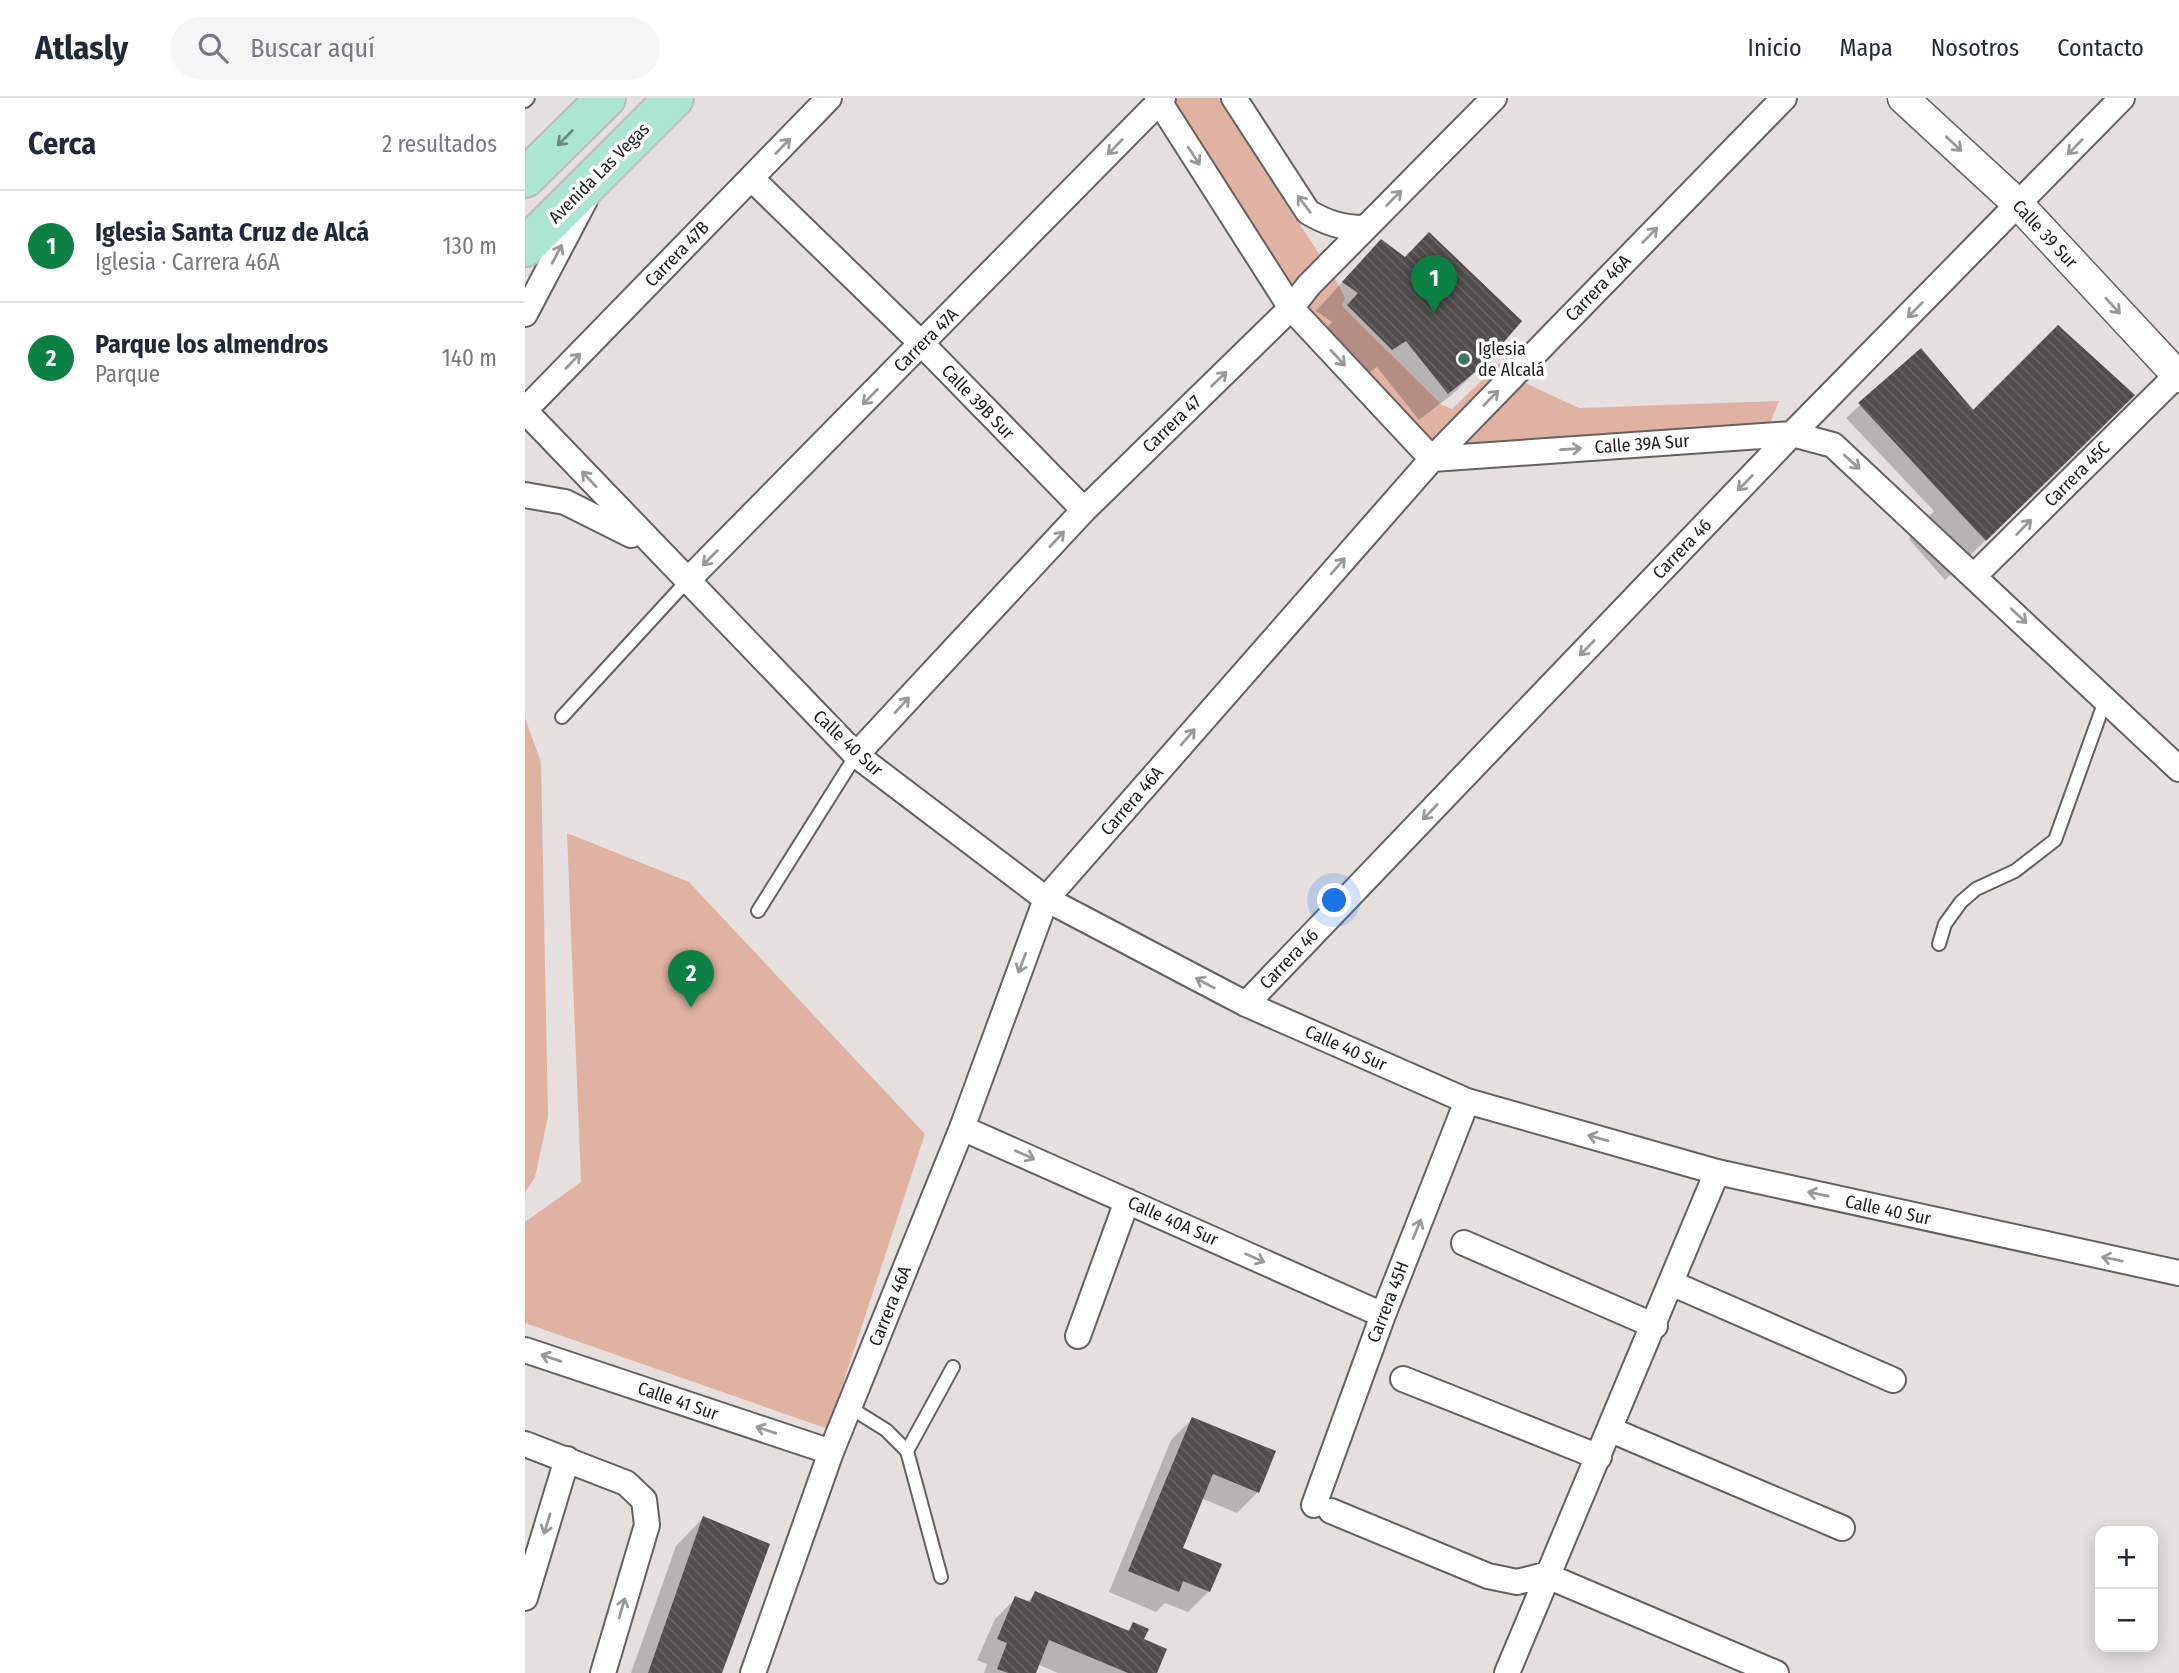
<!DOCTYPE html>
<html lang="es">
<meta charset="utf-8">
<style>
:root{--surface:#fff;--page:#f6f6f7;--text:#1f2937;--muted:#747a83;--line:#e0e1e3;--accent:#0b8043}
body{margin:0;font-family:"Fira Sans Condensed",sans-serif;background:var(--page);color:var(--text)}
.controls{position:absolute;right:21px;bottom:21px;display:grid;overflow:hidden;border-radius:14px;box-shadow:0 4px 18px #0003}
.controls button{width:63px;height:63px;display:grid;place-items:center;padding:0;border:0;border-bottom:2px solid var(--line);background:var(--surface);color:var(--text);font:35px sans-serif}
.you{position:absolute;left:810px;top:803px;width:24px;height:24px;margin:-18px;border:5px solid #fff;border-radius:50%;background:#1a73e8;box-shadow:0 0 0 10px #1a73e833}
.badge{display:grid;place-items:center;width:46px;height:46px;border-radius:50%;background:var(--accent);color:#fff;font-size:23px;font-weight:700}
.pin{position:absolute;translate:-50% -58px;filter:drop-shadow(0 2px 4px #0008)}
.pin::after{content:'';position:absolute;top:37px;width:24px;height:21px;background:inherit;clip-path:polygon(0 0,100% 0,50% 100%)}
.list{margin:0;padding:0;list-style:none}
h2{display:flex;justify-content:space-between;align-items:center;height:91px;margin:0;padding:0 28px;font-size:30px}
h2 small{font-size:23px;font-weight:400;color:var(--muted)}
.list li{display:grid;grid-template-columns:46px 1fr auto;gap:21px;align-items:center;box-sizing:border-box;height:112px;padding:0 28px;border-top:2px solid var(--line)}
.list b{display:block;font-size:26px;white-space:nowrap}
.list p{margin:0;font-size:23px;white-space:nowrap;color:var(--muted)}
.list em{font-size:23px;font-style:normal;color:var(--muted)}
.icon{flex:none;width:38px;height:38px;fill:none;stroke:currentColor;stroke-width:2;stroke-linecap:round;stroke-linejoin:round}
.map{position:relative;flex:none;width:1654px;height:1575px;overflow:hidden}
header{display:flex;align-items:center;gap:42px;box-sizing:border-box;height:98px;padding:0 35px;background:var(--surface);border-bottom:2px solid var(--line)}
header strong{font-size:33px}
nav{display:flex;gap:38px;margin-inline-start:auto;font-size:24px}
.search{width:490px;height:63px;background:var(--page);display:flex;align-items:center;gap:18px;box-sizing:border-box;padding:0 24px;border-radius:38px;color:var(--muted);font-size:26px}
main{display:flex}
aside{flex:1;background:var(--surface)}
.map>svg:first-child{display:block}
</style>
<header>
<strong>Atlasly</strong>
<div class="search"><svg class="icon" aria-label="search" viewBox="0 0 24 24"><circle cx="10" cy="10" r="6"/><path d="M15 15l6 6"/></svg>Buscar aquí</div>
<nav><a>Inicio</a><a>Mapa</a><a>Nosotros</a><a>Contacto</a></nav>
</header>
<main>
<aside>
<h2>Cerca<small>2 resultados</small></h2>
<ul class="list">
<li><span class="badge">1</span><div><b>Iglesia Santa Cruz de Alcá</b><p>Iglesia · Carrera 46A</p></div><em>130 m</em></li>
<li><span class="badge">2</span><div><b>Parque los almendros</b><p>Parque</p></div><em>140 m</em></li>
</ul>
</aside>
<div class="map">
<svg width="1654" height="1575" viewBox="0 0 1654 1575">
<defs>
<pattern id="building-back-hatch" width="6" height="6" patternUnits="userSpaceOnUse" patternTransform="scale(1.75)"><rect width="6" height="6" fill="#524d4c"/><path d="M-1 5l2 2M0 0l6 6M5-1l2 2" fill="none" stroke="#676362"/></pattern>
</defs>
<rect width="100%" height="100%" fill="#e5e0de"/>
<!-- green -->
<path fill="#e0b2a2" d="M632 0H700L730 56 812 184 820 200 817 208 917 307 927 311 979 261 1000 285 1054 310 1254 303 1241 335 909 356 766 210Z
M0 620 16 664 23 1019 10 1079 0 1095Z
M42 735 164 784 400 1036 303 1331 0 1225V1124L56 1084Z"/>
<!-- shadow -->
<path fill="#0003" d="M829 171 959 265 930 294 894 322 852 269 838 279 796 236 807 224 791 213Z
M1396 252 1450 313 1568 337 1420 482 1384 441 1409 413 1321 320Z
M667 1321 733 1394 712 1415 676 1400 655 1451 684 1493 663 1514 640 1505 631 1514 584 1494 646 1342Z
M178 1420 195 1575H106L151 1448Z
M511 1495 602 1533 609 1526 630 1575H533L512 1566 509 1575H459L462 1566 452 1562 470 1521 491 1500 501 1505Z"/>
<!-- building -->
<path fill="url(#building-back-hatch)" d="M904 134 997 223 960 266 923 296 881 243 867 252 822 207 833 195 817 184 856 141 880 159Z
M1533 227 1610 297 1461 443 1333 305 1396 250 1448 312Z
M667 1319 751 1353 734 1395 688 1376 658 1450 697 1466 685 1494 658 1483 654 1494 603 1473Z
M178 1418 245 1446 197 1575H123Z
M510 1493 604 1533 608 1524 624 1531 619 1541 642 1551 632 1575H603L524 1542 511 1575H483L472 1571 482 1545 472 1541 490 1498 505 1504Z"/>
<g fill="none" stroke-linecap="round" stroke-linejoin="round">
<defs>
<path id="service" d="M0 3 3 0
M37 619 162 483
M233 813 331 657
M1414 846 1420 826 1436 804 1451 791 1490 773 1530 742 1581 600
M324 1309 361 1332 382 1353 416 1479
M382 1353 428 1269"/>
<path id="minor" d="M632 0 766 210 907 361 1267 336 1308 347 1654 671
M709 0 783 114C802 125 817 130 839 130
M226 80 397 246 559 412
M0 216 60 102
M0 312 304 0
M0 313 331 657 521 801 721 906 942 1003 1192 1074 1654 1175
M0 397 40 404 106 437
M1450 477 1654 275
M162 483 638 0
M331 657 559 412 766 210 784 187 969 0
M721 906 1267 336 1597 0
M437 1030 858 1217
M939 1145 1130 1228
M1146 1185 1368 1282
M553 1238 602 1103
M0 1252 306 1354
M878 1281 1074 1359
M1086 1332 1317 1430
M0 1346 101 1385 119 1402 122 1427 78 1575
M789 1407 858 1217 942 1003
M806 1413 963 1478 992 1484 1020 1477 1251 1575
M0 1500 42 1361
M228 1575 306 1354 437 1030 521 801 907 361 1259 0
M982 1575 1192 1074"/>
<path id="tertiary" d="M1378 0 1494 107 1654 279"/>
<path id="primary" d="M0 80 81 0
M0 149 149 0"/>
</defs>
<!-- service casing -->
<use href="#service" stroke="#65615f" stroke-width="16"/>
<!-- minor casing -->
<use href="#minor" stroke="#65615f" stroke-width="28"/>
<!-- tertiary casing -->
<use href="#tertiary" stroke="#65615f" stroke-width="33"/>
<!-- primary casing -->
<use href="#primary" stroke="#bcbbbb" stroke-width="42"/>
<!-- service -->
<use href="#service" stroke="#fff" stroke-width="12"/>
<!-- minor -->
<use href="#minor" stroke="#fff" stroke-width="24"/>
<!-- tertiary -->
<use href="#tertiary" stroke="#fff" stroke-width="30"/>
<!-- primary -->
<use href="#primary" stroke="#ace6d2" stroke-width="38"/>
</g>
<!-- one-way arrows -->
<defs><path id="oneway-shaft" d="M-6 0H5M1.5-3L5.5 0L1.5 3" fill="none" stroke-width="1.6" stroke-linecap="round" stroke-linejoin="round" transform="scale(1.75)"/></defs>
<use stroke="#6d8c81" href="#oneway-shaft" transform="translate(40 40) rotate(135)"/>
<g stroke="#9a9999">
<use href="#oneway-shaft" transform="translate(1429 46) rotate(43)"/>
<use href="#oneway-shaft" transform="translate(258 48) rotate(-46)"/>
<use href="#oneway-shaft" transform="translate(590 49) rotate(134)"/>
<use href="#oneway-shaft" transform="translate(1550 49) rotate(134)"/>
<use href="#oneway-shaft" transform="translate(669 58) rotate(57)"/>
<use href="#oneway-shaft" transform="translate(869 100) rotate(-45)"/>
<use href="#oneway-shaft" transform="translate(779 106) rotate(-127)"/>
<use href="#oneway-shaft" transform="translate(1125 137) rotate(-46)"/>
<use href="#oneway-shaft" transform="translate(32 156) rotate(-62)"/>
<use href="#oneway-shaft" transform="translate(1588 208) rotate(47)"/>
<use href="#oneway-shaft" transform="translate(1390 212) rotate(135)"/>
<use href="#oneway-shaft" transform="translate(813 260) rotate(47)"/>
<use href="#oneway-shaft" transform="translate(48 263) rotate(-46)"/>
<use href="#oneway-shaft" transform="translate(694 281) rotate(-44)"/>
<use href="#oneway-shaft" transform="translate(345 299) rotate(135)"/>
<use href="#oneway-shaft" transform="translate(966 300) rotate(-46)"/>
<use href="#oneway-shaft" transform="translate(1046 351) rotate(-4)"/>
<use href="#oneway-shaft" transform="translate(1327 364) rotate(42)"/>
<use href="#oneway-shaft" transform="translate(64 381) rotate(-133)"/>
<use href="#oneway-shaft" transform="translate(1220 385) rotate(134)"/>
<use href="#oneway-shaft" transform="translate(1499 429) rotate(-45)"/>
<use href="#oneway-shaft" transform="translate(532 441) rotate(-47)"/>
<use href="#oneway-shaft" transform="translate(185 460) rotate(135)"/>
<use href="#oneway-shaft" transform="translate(813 468) rotate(-49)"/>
<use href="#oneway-shaft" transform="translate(1494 518) rotate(43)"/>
<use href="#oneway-shaft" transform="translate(1062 550) rotate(134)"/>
<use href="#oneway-shaft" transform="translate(377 607) rotate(-47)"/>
<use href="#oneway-shaft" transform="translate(663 639) rotate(-49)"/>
<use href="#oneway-shaft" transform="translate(905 714) rotate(134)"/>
<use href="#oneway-shaft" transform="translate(497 865) rotate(111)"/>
<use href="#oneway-shaft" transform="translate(680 885) rotate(-152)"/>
<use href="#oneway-shaft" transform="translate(1073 1040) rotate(-164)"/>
<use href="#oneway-shaft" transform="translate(500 1057) rotate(24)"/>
<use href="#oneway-shaft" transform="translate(1293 1096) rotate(-168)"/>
<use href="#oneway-shaft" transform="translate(892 1131) rotate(-68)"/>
<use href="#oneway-shaft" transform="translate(730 1160) rotate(24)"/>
<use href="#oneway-shaft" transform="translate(1587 1161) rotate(-168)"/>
<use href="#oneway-shaft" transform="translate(26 1260) rotate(-161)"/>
<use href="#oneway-shaft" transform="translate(241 1332) rotate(-161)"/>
<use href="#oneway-shaft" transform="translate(22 1426) rotate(107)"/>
<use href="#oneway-shaft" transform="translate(97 1510) rotate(-74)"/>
</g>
<!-- markers -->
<circle fill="#3a7763" stroke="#fff" stroke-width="2.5" cx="939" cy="261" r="7"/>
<g text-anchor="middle" stroke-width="7" stroke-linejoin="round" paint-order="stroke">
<!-- street labels -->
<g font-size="18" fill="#1f1d1d" stroke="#fff">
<text transform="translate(74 75) rotate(-45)" y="6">Avenida Las Vegas</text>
<text transform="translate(1520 136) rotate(47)" y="6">Calle 39 Sur</text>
<text transform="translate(152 156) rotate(-46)" y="6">Carrera 47B</text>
<text transform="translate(1073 190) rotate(-46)" y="6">Carrera 46A</text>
<text transform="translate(401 242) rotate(-45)" y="6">Carrera 47A</text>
<text transform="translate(453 304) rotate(46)" y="6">Calle 39B Sur</text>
<text transform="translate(647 326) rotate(-44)" y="6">Carrera 47</text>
<text transform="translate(1117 346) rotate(-4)" y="6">Calle 39A Sur</text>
<text transform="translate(1552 376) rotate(-45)" y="6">Carrera 45C</text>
<text transform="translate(1157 451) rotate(-46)" y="6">Carrera 46</text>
<text transform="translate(323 645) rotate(43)" y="6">Calle 40 Sur</text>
<text transform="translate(607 703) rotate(-49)" y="6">Carrera 46A</text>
<text transform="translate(764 861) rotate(-46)" y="6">Carrera 46</text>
<text transform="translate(821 950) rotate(24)" y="6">Calle 40 Sur</text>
<text transform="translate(1363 1112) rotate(12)" y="6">Calle 40 Sur</text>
<text transform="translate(648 1123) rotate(24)" y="6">Calle 40A Sur</text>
<text transform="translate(863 1204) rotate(-69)" y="6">Carrera 45H</text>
<text transform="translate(365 1208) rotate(-68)" y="6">Carrera 46A</text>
<text transform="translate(153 1303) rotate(19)" y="6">Calle 41 Sur</text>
</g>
<!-- poi labels -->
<g font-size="18" fill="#1f1d1d" stroke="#fff" text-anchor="start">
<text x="953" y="257">Iglesia<tspan x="953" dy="21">de Alcalá</tspan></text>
</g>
</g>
</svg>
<div class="controls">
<button>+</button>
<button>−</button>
</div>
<div class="you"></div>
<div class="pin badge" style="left:909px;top:215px">1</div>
<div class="pin badge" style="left:166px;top:910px">2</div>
</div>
</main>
